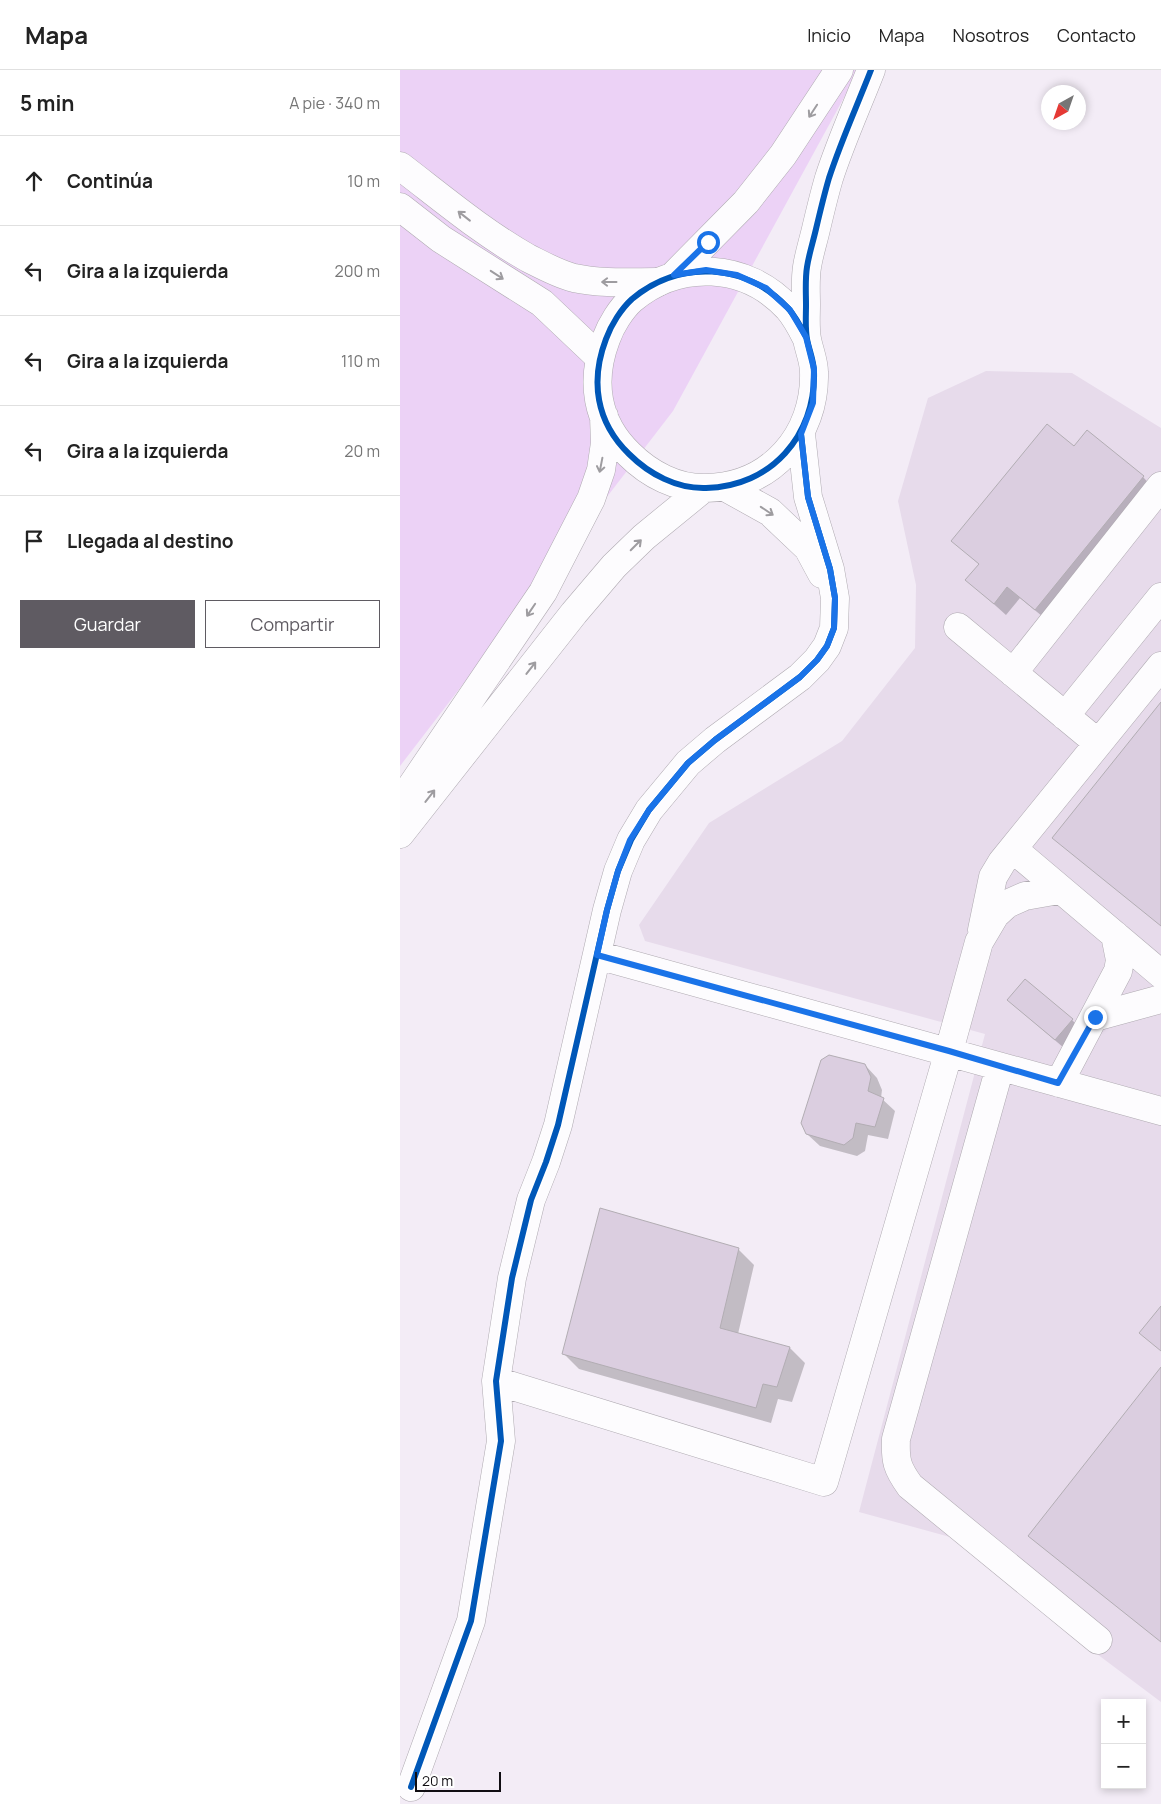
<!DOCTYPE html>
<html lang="es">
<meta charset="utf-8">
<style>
:root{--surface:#fff;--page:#f6f6f6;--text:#222;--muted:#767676;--line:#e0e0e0;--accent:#5f5b62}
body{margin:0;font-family:Manrope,sans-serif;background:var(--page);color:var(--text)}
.controls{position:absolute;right:15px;bottom:15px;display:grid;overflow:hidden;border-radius:0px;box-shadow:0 2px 8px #0003}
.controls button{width:45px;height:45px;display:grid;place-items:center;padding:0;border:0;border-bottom:1px solid var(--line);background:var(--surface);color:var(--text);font:25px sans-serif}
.compass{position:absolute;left:641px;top:15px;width:45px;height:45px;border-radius:50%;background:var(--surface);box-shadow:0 2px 8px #0003;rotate:220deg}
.scale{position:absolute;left:15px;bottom:12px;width:86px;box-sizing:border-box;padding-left:5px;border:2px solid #100d12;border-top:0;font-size:14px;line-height:18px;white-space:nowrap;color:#100d12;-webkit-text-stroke:4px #fff;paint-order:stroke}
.stop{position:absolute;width:15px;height:15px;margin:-11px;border:4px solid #1a73e8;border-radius:50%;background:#fff}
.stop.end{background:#1a73e8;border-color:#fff;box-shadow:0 1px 5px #0008}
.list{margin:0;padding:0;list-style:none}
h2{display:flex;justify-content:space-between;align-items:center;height:65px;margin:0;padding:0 20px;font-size:21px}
h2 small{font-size:16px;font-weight:400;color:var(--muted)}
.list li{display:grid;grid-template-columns:32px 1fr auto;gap:15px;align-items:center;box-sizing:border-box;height:90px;padding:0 20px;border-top:1px solid var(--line)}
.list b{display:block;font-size:19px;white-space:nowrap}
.list em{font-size:16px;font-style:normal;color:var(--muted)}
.actions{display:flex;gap:10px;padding:15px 20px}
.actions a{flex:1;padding:11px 0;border:1px solid var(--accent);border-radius:0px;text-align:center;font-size:18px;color:var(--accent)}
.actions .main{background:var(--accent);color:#fff}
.icon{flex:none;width:28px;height:28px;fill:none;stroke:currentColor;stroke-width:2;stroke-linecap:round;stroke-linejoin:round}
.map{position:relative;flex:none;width:761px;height:1734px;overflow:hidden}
header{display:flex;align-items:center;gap:30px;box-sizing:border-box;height:70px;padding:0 25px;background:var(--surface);border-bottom:1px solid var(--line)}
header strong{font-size:24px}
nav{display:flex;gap:28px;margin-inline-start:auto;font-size:18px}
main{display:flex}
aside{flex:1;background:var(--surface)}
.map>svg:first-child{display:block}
</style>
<header>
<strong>Mapa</strong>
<nav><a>Inicio</a><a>Mapa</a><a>Nosotros</a><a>Contacto</a></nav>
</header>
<main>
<aside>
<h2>5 min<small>A pie · 340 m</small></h2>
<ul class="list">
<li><svg class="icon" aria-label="ahead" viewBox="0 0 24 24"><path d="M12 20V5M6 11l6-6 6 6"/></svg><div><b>Continúa</b></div><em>10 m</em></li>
<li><svg class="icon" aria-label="left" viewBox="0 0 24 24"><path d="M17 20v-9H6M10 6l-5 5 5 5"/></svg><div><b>Gira a la izquierda</b></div><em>200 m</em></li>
<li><svg class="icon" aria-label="left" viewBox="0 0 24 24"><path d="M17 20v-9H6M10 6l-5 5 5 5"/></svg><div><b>Gira a la izquierda</b></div><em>110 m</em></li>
<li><svg class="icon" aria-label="left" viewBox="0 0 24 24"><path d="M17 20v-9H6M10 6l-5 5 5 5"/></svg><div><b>Gira a la izquierda</b></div><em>20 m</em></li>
<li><svg class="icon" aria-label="arrive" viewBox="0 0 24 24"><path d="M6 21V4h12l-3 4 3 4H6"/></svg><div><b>Llegada al destino</b></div></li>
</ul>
<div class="actions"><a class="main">Guardar</a><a>Compartir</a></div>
</aside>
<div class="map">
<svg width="761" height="1734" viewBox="0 0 761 1734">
<rect width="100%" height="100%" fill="#f3ecf6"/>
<!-- built -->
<path fill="#e7dbeb" d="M586 301 672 303 761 358V1632L681 1572 561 1470 459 1442 585 964 245 871 239 855 309 753 442 671 515 578 516 515 498 431 528 328Z"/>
<!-- green -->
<path fill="#ecd2f6" d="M0 0H459L273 341 0 696Z"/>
<!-- shadow -->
<path fill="#0003" d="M687 362 743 407 755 420 648 551 620 528 606 545 567 510 580 495 553 471 674 378Z
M608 930 672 950 680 958 664 978Z
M465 995 477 1008 482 1020 481 1028 495 1041 488 1069 468 1065 465 1081 457 1086 420 1076 407 1064Z
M338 1179 354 1195 338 1264 390 1278 405 1293 392 1332 378 1329 371 1353 179 1299 163 1283Z"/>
<!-- building -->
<path fill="#dbcee0" stroke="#b2adb3" d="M647 354 674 376 687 360 744 406 635 540 607 517 594 534 565 510 579 494 551 471Z
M761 632V856L652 768Z
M625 909 673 949 655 970 607 930Z
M429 985 465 994 471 1007 468 1021 484 1028 475 1057 456 1053 453 1068 444 1075 406 1064 401 1053 421 990Z
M200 1138 339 1178 320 1258 390 1277 377 1317 363 1314 356 1338 162 1284Z
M761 1236V1281L739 1263Z
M761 1297V1572L628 1466Z"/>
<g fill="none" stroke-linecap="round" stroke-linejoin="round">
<defs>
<path id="minor" d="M274 205 346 132 383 85 439 0
M406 267C401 257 395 246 388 238 346 193 280 189 232 229 221 239 211 255 206 269 190 311 196 352 229 384 249 404 277 419 306 418 371 417 416 365 414 302 414 291 409 280 407 269 405 258 406 246 406 235 406 223 405 209 407 197 409 184 413 172 416 159 420 142 424 125 429 108 441 71 457 36 471 0
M325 417 370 442 408 478 422 504
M558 557 698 673
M613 603 761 416
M665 646 761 527
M0 733 143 522 191 429 201 400 205 373 204 346
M0 764 174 543 214 496 244 467 304 418
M613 779 761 904
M582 860 593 807 602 792 761 596
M197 885 761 1041
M695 947 761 929
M600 997 496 1369C495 1391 497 1398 510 1416L698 1570
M659 1013 718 901 720 890 715 865
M96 1311 424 1412 549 981 579 872 595 845 607 834 625 826 659 820
M11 1717 71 1551 101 1371 96 1311 112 1208 131 1130 146 1092 158 1055 207 840 218 801 231 770 249 740 288 693 315 670 400 607 417 590 427 576 434 558 435 528 430 499 408 427 401 364"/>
<path id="highway" d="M0 96C42 128 82 162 128 188 142 195 158 204 174 208 202 214 230 212 258 212
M0 137 41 169 142 233 199 287"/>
</defs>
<!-- minor casing -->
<use href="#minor" stroke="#afaab1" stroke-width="29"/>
<!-- highway casing -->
<use href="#highway" stroke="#afaab1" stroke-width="29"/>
<!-- minor -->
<use href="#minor" stroke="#fdfcfe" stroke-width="28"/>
<!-- highway -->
<use href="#highway" stroke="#fdfcfe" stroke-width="28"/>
<defs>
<path id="cycleway" d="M406 267C401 257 395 246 388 238 346 193 280 189 232 229 221 239 211 255 206 269 190 311 196 352 229 384 249 404 277 419 306 418 371 417 416 365 414 302 414 291 409 280 407 269 405 258 406 246 406 235 406 223 405 209 407 197 409 184 413 172 416 159 420 142 424 125 429 108 441 71 457 36 471 0
M11 1717 71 1551 101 1371 96 1311 112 1208 131 1130 146 1092 158 1055 207 840 218 801 231 770 249 740 288 693 315 670 400 607 417 590 427 576 434 558 435 528 430 499 408 427 401 364"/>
</defs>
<!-- cycleway casing -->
<use href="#cycleway" stroke="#fff" stroke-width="9"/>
<!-- cycleway -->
<use href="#cycleway" stroke="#0057b8" stroke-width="6"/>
</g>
<!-- one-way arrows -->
<defs><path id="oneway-shaft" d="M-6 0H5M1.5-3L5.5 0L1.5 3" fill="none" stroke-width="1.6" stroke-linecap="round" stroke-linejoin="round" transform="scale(1.25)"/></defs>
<g stroke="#9e9ca0">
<use href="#oneway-shaft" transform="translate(413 41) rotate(123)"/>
<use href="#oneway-shaft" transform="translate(64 146) rotate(-142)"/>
<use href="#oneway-shaft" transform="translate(97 205) rotate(33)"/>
<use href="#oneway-shaft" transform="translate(209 212) rotate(-180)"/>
<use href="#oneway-shaft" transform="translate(201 395) rotate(101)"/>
<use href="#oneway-shaft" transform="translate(367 441) rotate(34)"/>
<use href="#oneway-shaft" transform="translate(236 475) rotate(-45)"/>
<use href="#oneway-shaft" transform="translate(131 540) rotate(124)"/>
<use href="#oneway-shaft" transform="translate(131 598) rotate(-52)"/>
<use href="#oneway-shaft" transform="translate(30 726) rotate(-52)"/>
</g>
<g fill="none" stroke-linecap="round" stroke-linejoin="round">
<!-- route -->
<path stroke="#1a73e8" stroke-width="6" d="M308 172 274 205 306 200 337 205 366 218 390 240 406 267 414 299 413 333 401 364 408 427 430 499 435 528 434 558 427 576 417 590 400 607 315 670 288 693 249 740 230 770 218 801 207 840 197 885 549 981 658 1013 695 947"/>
</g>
</svg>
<div class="controls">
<button>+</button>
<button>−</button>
</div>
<svg class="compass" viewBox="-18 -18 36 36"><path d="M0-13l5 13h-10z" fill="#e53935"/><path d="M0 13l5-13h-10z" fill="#767676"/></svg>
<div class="scale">20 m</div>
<div class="stop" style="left:308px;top:172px"></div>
<div class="stop end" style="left:695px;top:947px"></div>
</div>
</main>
